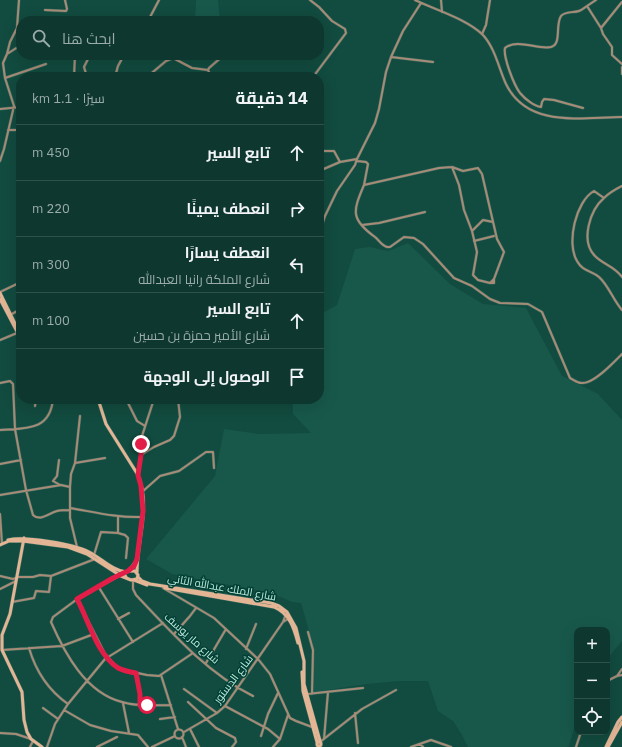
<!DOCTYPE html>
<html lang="ar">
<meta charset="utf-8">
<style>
:root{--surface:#0e382f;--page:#173f37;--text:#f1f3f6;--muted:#9bacaa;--line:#2e524b}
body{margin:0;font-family:"IBM Plex Sans",Cairo,sans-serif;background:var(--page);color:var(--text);direction:rtl}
.controls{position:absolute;right:12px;bottom:12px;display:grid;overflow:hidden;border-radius:8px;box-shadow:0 4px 16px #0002}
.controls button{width:36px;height:36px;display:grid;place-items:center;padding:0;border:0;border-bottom:1px solid var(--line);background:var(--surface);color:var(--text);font:20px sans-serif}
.stop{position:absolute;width:12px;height:12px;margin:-9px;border:3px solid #e11d48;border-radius:50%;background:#fff}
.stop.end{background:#e11d48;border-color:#fff;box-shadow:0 1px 4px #0008}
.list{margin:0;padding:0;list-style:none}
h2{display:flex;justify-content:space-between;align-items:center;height:52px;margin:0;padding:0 16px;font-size:17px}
h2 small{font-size:13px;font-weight:400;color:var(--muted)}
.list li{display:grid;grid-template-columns:26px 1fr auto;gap:12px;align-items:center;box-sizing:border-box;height:56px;padding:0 16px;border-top:1px solid var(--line)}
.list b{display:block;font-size:15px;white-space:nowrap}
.list p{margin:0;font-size:13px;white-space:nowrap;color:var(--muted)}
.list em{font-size:13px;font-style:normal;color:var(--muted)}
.icon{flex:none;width:22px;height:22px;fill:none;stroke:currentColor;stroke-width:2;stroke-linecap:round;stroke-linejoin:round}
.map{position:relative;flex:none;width:622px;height:747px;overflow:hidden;direction:ltr}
.search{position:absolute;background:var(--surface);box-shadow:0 4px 16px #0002;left:16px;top:16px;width:308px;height:44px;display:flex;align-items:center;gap:10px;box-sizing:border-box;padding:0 14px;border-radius:16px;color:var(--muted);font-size:15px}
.panel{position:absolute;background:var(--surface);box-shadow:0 4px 16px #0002;left:16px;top:72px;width:308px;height:332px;border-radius:16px;direction:rtl}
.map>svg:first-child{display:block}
</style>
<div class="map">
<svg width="622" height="747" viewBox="0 0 622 747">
<rect width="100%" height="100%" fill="#124b3f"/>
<!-- built -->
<path fill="#18584b" d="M196 0H218L220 21H195Z
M408 243 450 284 483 304 526 308 562 376 598 394 622 420V641L607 659V630H577V718L569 746 566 747H468L462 735 453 721 438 711 428 681H399L367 684 314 692 312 656 313 645 301 603 292 602 271 593 172 574 146 559 215 476 224 429 259 434 311 433 293 414V399H319V315L337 305 355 249 370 247 388 251Z"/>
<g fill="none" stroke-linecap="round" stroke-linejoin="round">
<defs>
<path id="street" d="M310 0 319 7 332 21 345 29 346 33 313 77
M415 0C436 10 467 19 483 35 495 48 499 69 506 84 528 129 583 117 622 117
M441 0 442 12
M596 0 587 6 601 28
M622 2 601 28 603 34 612 47V55L622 64
M45 10 66 11 67 9 65 0
M148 21 159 0
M482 34 486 25 490 0
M7 54 21 45
M391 57 433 62
M622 67V74
M208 70 209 68 224 55
M208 70 211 77
M74 77 75 55
M87 77 84 67 90 55
M115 77 118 66 124 55
M147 77 166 61 173 58 192 68 208 70
M5 78 46 64
M583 108 554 100 544 99 542 102 541 107C534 106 525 99 520 93 514 85 503 57 505 48 517 38 538 50 551 47 562 44 555 25 561 16 565 11 573 13 579 11 582 10 584 8 587 6
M0 109 21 107
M8 130H21
M319 148 323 151H334L340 162
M0 161 4 149 14 106 5 78 3 63 7 54 10 42 17 28 19 0
M357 161 366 162 368 164 364 185 439 168 452 167 459 185 464 210 472 231 477 252 473 275 478 280 490 283 494 279 504 252 497 239 482 174 478 168 463 171 452 167
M319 171 340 162 357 159
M364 185C353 211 350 219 375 237 379 240 381 245 387 247H390L404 237 414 238 423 244 454 278 472 286 490 299 500 303 528 304 542 312 570 378C574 380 577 383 582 383 594 384 614 362 622 354
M18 186 21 191
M622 186C616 189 609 193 604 198 590 210 580 241 595 256 604 265 614 266 622 277
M604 198 594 191C576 201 566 243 577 261 583 272 591 270 599 277 609 286 613 300 622 310
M362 225 379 223 425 212
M472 231 483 220 493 222
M319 234 325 216 337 191 355 165 357 159 375 123 379 109 386 72 391 57 403 31 421 3
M474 241 494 236
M490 283H494V279
M0 292 21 282
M10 315 21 309
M0 340 17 333
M0 383 10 381 13 384 15 429 26 490 33 515C40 522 49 513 57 511 61 510 65 510 70 510
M126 399 137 421 145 426
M35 406 36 399
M0 430C26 428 50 431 53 399
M141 455 154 447 170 440 174 436 180 417 178 399
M59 460 57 476 53 481 60 485
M75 463 105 458
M0 464 21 460
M138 474 141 455 142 436 154 399
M142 492 160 476 179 471 206 452H213L214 468
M0 495 55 486 61 485 70 487
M70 508C94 512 118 518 142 517
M0 514 2 544
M118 533 125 535 128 538 126 558
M77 547 70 518V487L71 474 75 463 80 416
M94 555 101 532 118 533V517
M125 573 80 597 53 617 51 622C65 654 86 693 122 702 138 707 155 705 171 705
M0 576 13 579 16 578
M17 577H33L40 575 51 576 95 559
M133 580V589L136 595C171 632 207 673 253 696
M98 586 133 642
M163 588 214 618 258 659 270 674 290 718 296 721 312 727
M0 589 16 581
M77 599 105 654 115 665 123 670 147 675 159 676 193 653
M12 602 34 598 36 591 49 592 51 576
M118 619 129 613
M283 622 286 614
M308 632 313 650 312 694
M174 634 190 616 196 608
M29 648C36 672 48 690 68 704
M246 649 256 624
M2 650 62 646 94 634
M206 663 226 629
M136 673 140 694V705
M161 675 178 729
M617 676 622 675
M607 681 617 676 622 669
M184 689 217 713
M307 694 363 688
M188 702 216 728 235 738 236 742 232 747
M123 703 129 733
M225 706 268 729 280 739
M43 708 58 719
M64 710 90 725 111 731 138 735 148 747
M355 713 358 743
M160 719 175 717
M190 729 199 747
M174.5 734a4.5 4.5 0 1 1 9 0a4.5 4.5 0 1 1-9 0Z
M184 732 217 713 225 706 283 622 288 619
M0 733 16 734 31 739
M261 736 268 714 278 693
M182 737 186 747
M324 739 328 692
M320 742 362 709 396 690
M420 744 423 747
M30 747 33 741
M47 747 55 724 68 704 105 659 163 623
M97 747 117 737
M152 747 175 736
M273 747 280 739 288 715
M411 747 431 740 451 747
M576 747 581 732"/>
<path id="secondary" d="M0 293 21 336
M0 299 21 339
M98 399 106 424 138 475C151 506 137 540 137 572
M24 538 10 614 2 635V650L22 692 24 720 27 732 31 739 42 747
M8 540C25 536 73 544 89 552 101 558 113 571 126 572
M0 545 9 541H23L68 547 87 554 121 576 131 580 137 579 138 575 135 571H128L124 574 126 577
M129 571 136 561
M138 577 142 581 150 584 271 603 279 606 287 612 296 628 304 661V684L320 741
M134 580 147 585
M165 588 274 607C290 614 294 628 298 643
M302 672 303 691 317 742
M317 744a2 2 0 1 1 4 0a2 2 0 1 1-4 0Z
M606 747 618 722 622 717
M608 747 622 722"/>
</defs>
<!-- street casing -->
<use href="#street" stroke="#346b5f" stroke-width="3"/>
<!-- secondary casing -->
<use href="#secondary" stroke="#346b5f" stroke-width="4"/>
<!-- street -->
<use href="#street" stroke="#a88b77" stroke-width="2"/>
<!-- secondary -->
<use href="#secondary" stroke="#e3b595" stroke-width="3"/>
</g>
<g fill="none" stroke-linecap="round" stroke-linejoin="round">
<!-- route -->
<path stroke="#e11d48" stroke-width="5" d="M141 444V455L138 475 141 486 143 511 137 559 134 566 128 571 113 578 77 599C89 621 96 653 118 668 124 671 130 672 136 673L140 694V705H147"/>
</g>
<g text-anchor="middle" stroke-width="3" stroke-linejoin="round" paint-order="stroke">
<!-- street labels -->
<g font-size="11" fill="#bceadd" stroke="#024035">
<text transform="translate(222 587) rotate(10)" y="4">شارع الملك عبدالله الثاني</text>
<text transform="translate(192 638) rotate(42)" y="4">شارع مار يوسف</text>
<text transform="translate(233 679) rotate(-53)" y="4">شارع الدستور</text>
</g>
</g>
</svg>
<div class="controls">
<button>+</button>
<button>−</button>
<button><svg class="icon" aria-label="locate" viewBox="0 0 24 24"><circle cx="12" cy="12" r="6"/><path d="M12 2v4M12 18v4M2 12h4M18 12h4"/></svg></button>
</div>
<div class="stop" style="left:147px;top:705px"></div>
<div class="stop end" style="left:141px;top:444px"></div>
<div class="search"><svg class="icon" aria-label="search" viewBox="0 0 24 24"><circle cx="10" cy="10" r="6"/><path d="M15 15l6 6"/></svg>ابحث هنا</div>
<section class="panel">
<h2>14 دقيقة<small>سيرًا · 1.1 km</small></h2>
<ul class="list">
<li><svg class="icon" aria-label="ahead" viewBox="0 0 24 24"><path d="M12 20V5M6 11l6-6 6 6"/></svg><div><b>تابع السير</b></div><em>450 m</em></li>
<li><svg class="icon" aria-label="right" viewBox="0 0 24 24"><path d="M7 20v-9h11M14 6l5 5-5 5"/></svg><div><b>انعطف يمينًا</b></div><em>220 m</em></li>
<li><svg class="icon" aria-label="left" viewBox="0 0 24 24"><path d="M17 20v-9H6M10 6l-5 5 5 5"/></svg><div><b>انعطف يسارًا</b><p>شارع الملكة رانيا العبدالله</p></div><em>300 m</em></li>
<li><svg class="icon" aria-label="ahead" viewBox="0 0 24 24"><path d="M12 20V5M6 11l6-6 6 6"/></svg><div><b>تابع السير</b><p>شارع الأمير حمزة بن حسين</p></div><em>100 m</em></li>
<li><svg class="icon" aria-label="arrive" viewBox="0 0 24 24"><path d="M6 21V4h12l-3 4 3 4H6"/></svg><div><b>الوصول إلى الوجهة</b></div></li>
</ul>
</section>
</div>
